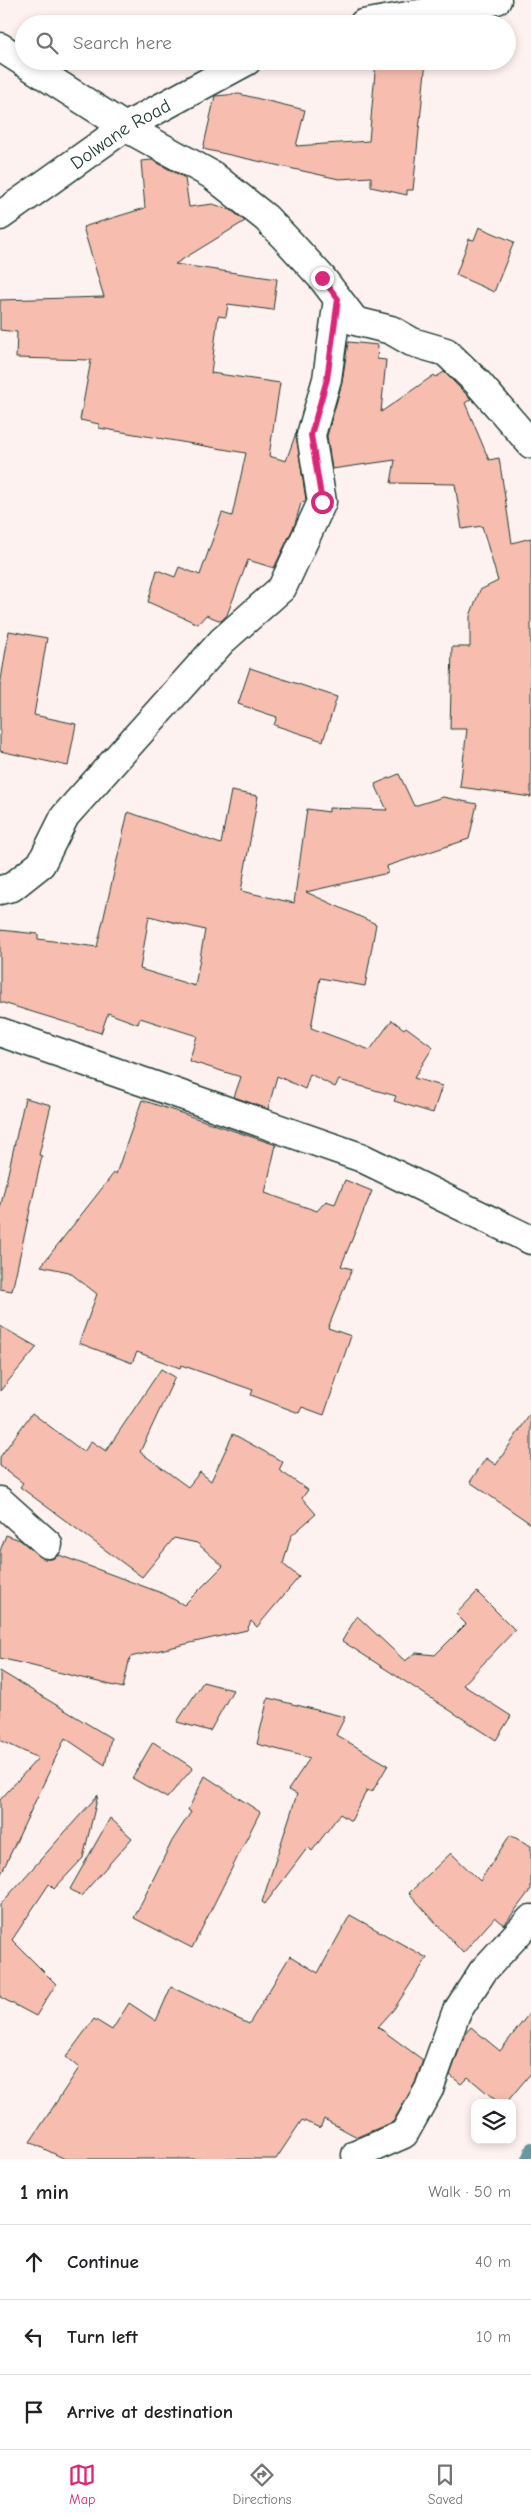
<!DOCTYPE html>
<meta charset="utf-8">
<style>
:root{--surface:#fff;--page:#f6f6f6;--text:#202124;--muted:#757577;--line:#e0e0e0;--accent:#db2777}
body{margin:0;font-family:"Comic Neue",sans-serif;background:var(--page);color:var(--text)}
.controls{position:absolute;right:15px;bottom:15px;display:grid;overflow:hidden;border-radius:10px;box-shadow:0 2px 8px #0003}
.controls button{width:45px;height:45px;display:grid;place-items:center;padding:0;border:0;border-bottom:1px solid var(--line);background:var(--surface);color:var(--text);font:25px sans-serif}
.stop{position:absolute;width:15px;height:15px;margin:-11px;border:4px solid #db2777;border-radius:50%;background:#fff}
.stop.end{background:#db2777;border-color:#fff;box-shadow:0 1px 5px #0008}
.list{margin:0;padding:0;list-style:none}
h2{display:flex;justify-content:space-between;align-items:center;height:65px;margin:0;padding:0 20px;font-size:21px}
h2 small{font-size:16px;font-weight:400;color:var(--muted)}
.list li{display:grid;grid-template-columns:32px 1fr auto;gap:15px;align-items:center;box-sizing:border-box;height:75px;padding:0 20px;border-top:1px solid var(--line)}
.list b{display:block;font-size:19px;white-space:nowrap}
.list em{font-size:16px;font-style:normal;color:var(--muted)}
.icon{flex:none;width:28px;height:28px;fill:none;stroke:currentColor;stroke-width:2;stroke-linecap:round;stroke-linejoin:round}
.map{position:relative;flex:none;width:531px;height:2159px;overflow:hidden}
.search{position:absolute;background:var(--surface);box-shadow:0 2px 8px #0003;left:15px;right:15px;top:15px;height:55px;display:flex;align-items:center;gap:12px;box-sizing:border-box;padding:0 18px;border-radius:28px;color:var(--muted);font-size:19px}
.sheet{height:290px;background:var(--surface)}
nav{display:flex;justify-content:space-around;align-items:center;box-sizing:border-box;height:70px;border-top:1px solid var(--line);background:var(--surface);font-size:14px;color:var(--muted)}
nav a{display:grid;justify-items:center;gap:2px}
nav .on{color:var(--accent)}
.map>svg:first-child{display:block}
</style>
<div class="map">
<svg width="531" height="2159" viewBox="0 0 531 2159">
<rect width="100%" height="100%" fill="#fdf2ef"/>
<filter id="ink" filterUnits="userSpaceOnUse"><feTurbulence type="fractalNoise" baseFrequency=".02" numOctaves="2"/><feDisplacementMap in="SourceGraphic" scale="10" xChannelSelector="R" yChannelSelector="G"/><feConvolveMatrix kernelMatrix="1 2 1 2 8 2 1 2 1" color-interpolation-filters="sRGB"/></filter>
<g filter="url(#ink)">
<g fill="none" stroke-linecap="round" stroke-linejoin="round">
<!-- stream -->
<path stroke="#6398a7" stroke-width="10" d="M526 2159 531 2147"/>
</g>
<!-- building -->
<path fill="#f7beaf" stroke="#1f3d34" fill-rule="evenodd" d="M376 61H426L413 190H407V195L371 187V177L339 179 203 149 215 96 239 94 305 110 296 146 369 141Z
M152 160 185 178 189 207 213 204 231 210 245 221 175 264 277 279 273 310 228 304 226 317 218 316 211 373 280 383 269 456 286 461 296 433 306 500 301 503 295 524 274 568 248 560 227 615 221 621 206 615 198 624 148 602 157 570 175 577 179 567 200 575 222 513 232 516 246 453 99 428V424L80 420 91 360 16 358 17 332 0 330V300L104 297 83 227 145 208 141 161Z
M479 227 514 242 494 292 456 275 469 239 474 240Z
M348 342 378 345 377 359 386 360 381 412 434 375 436 377 444 372 471 399 465 403 489 460 499 458 512 543 531 538V797L460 787 467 729H450L452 647H470V616L480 590 498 581 482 526 462 529 455 484 391 483 395 460 332 469 327 436 342 383Z
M9 631 47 638 34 715 76 724 68 766 0 751V686Z
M250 668 337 697 323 741 274 725 277 717 238 704Z
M399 774 414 806 443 797 477 804 469 839 387 866 388 873 306 892 376 924 365 986 320 978 311 1028 370 1050 392 1020 404 1029 406 1027 433 1047 414 1078 442 1086 433 1113 394 1101 396 1096 339 1080 335 1087 310 1074 305 1089 277 1076 268 1109 234 1097 241 1077 189 1061 197 1036 140 1018 138 1024 108 1013 101 1033 0 1002V930L38 934V939L97 947 128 812 221 844 231 791 258 796 241 891 294 903 307 809 329 812V808L387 810 375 784ZM149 916 205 930 195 986 140 969Z
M25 1098 51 1105 39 1155 42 1156 12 1291 0 1289V1209Z
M142 1100 276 1145 265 1193 317 1211 326 1201 335 1204 345 1180 372 1191 341 1266 352 1269 328 1328 351 1336 324 1415 302 1407 299 1413 251 1395 253 1390 181 1365 180 1368 137 1352 132 1363 79 1343 97 1294 69 1272 41 1266 114 1173 116 1174Z
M0 1326 37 1347 0 1391Z
M161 1369 175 1377 140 1452 188 1487 200 1472 211 1481 233 1434 283 1462 279 1470 308 1490 302 1498 316 1514 291 1536 283 1564 299 1577 257 1627 251 1621 247 1630 130 1657 123 1688 0 1658V1551L6 1535 20 1540 44 1559H52L59 1555 164 1594 184 1605 223 1566 197 1543 174 1538 142 1577 20 1487 23 1483 0 1466V1457L32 1413 84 1452 91 1441 106 1451Z
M531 1413V1524L470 1482 486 1458 496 1465Z
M477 1592 515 1630 463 1685 511 1716 496 1740 342 1641 357 1616 405 1661 416 1653 435 1655 466 1624 456 1614Z
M0 1671 111 1738 105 1765 65 1738 0 1876V1800L38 1758 0 1740Z
M203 1682 233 1690 210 1731 177 1722Z
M268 1698 345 1717 336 1735 388 1765 372 1792 367 1790 351 1821 340 1814 312 1851 308 1847 265 1904 262 1902 297 1794 288 1790 310 1758 257 1744Z
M153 1742 193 1768 167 1798 132 1778Z
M205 1776 260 1812 192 1948 134 1918 172 1841 191 1812 188 1810Z
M98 1795 83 1858 54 1889 49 1884 12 1940 56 1984 36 2016 0 1997V1905Z
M110 1818 132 1838 81 1896 70 1889Z
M510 1835 531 1846V1889L504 1925 495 1917 463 1953 409 1893 451 1853 480 1881Z
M350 1915 427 1958 394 2009 378 2027 423 2060 415 2083 393 2122 357 2137 324 2119 320 2128 302 2120 276 2159H65L30 2142 79 2068 66 2057 94 2019 112 2030 129 2003 156 2021 171 1987 249 2024 290 1956 318 1973Z
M531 2011V2073L506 2103H499L468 2077 461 2084 450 2075 465 2034 471 2027 500 2051Z"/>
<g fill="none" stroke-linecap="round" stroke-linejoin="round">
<defs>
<g id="street">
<path d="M363 24 497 0"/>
<path d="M0 47 125 127 212 175 266 218 290 243 322 278 355 321 391 330 412 342 446 352 478 383 531 444"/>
<path id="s1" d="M0 216 125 127 247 61"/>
<path d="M0 890 12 887 41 864 65 816 222 641 282 588 322 502 311 435 327 379 338 299"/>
<path d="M0 1032 360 1157 531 1240"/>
<path d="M0 1501 48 1544"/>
<path d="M356 2155 404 2134 429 2089 456 2013 483 1971 531 1919"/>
</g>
</defs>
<!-- street casing -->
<use href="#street" stroke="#1f3d34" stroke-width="31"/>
<!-- street -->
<use href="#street" stroke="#fff" stroke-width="28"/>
</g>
</g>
<g fill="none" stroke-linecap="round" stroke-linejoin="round" filter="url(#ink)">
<!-- route -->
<path stroke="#db2777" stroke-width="6" d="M322 502 311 435 327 379 338 299 322 278"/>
</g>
<g text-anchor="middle" stroke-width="4" stroke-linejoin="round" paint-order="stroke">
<!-- street labels -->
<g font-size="19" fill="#1f3d34" stroke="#fff">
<text dy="7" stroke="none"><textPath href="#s1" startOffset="146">Dolwane Road</textPath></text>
</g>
</g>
</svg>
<div class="controls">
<button><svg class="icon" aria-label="layers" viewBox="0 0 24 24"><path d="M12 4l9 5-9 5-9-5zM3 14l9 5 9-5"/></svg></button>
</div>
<div class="stop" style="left:322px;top:502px"></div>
<div class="stop end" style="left:322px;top:278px"></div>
<div class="search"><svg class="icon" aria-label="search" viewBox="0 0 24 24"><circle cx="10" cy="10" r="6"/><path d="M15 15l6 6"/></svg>Search here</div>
</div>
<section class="sheet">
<h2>1 min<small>Walk · 50 m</small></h2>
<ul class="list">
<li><svg class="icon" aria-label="ahead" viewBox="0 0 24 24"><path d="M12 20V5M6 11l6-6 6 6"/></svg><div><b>Continue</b></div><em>40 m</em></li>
<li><svg class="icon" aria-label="left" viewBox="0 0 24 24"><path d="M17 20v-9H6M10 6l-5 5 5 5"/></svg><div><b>Turn left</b></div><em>10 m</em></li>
<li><svg class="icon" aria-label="arrive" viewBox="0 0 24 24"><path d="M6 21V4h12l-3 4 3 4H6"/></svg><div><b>Arrive at destination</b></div></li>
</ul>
</section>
<nav>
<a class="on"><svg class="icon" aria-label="map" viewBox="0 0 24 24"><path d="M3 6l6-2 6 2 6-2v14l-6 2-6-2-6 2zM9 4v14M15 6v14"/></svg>Map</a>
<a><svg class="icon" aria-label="directions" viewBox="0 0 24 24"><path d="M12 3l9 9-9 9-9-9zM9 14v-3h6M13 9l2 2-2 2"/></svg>Directions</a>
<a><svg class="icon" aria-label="saved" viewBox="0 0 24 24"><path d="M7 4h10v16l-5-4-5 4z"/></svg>Saved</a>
</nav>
